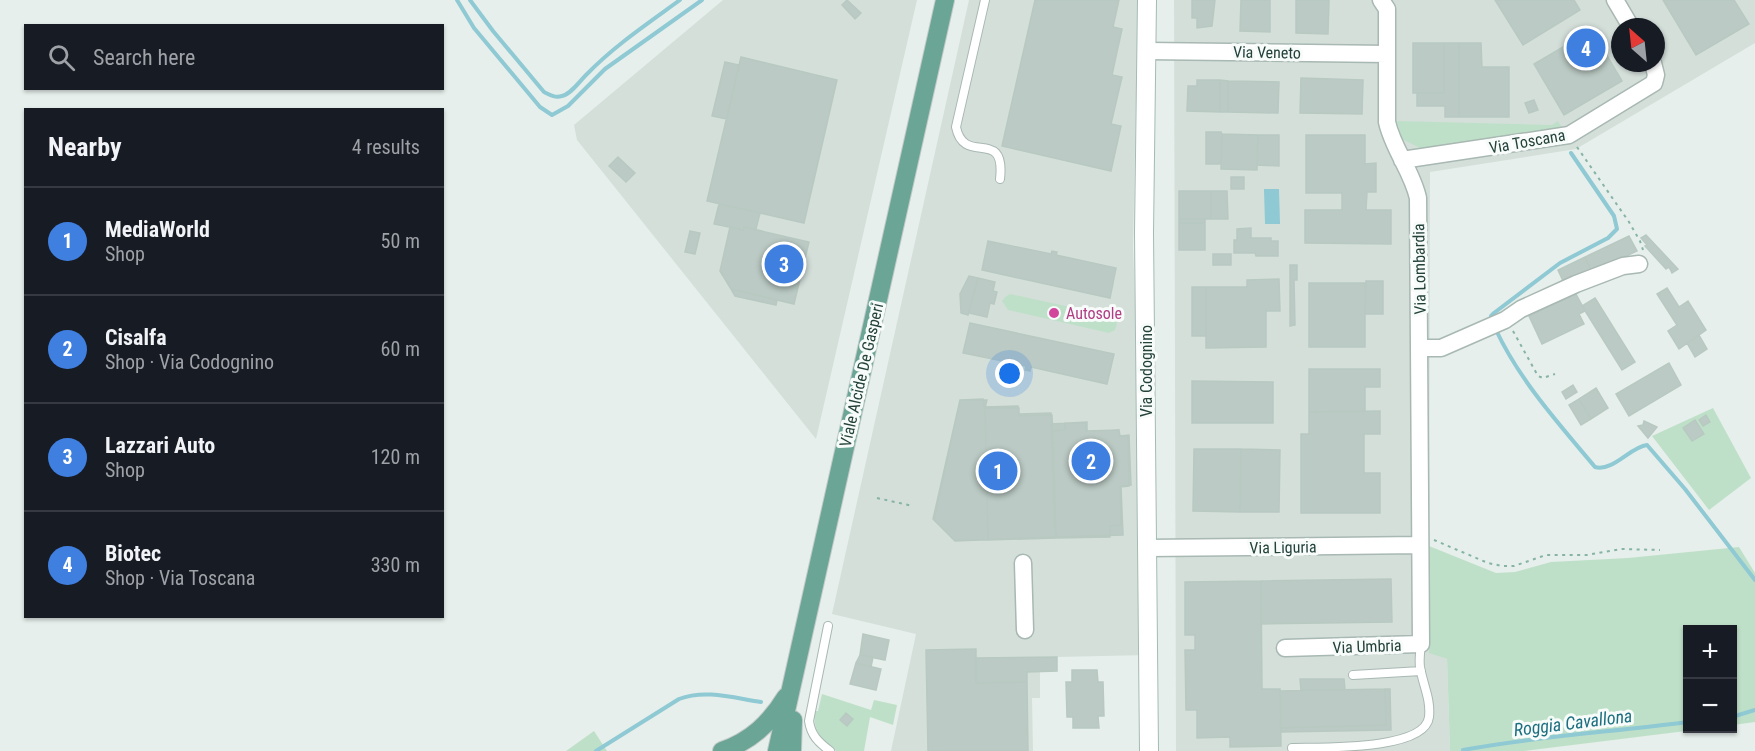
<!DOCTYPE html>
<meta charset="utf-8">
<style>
:root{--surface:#171b24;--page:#242831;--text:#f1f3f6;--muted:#9ea1a6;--line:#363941;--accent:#f4845f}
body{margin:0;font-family:"Roboto Condensed",sans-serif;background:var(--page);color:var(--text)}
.controls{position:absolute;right:18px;bottom:18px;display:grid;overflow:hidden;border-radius:0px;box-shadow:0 2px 4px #0004}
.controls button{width:54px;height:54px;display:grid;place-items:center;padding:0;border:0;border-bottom:2px solid var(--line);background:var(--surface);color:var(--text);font:30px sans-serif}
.compass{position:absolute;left:1611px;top:18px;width:54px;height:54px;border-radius:50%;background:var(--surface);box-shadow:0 2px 4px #0004;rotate:333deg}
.you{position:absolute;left:1010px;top:374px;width:21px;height:21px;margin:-15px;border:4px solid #fff;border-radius:50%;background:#1a73e8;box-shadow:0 0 0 9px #1a73e833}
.badge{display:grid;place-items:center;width:39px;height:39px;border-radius:50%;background:var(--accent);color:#fff;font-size:20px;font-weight:700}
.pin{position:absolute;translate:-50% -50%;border:3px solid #fff;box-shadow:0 2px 6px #0006}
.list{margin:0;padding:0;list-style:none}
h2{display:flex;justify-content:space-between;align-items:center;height:78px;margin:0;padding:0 24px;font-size:26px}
h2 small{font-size:20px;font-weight:400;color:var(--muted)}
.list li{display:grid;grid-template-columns:39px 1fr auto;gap:18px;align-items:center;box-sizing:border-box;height:108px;padding:0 24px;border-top:2px solid var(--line)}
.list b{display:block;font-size:22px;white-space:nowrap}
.list p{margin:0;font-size:20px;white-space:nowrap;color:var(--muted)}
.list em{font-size:20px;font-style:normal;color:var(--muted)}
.icon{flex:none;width:33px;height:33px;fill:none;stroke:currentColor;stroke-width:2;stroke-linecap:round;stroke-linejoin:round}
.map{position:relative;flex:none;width:1755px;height:751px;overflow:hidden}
.search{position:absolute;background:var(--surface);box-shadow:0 2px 4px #0004;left:24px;top:24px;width:420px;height:66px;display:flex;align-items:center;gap:15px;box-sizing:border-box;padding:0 21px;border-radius:0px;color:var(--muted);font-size:22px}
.panel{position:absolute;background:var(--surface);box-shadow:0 2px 4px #0004;left:24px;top:108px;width:420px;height:510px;border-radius:0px}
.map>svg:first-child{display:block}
</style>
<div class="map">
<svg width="1755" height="751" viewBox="0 0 1755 751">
<rect width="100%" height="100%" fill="#e6efeb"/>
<!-- built -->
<path fill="#d4dfda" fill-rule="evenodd" d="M723 0H917L816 439 577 140 574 125Z
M969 0H1138L1133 246 1148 655 1057 657V671L1040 672V698H1032L1033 751H891L916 634 832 614Z
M1174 0H1755V43L1576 149 1430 172 1429 652 1447 659 1450 751H1176ZM1620 27H1656V63H1620Z"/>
<!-- green -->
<path fill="#bfe0c8" d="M1397 121 1552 125 1558 121 1562 128 1422 149 1402 139Z
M1010 294 1112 316 1116 319 1117 324 1115 330 1109 333 1008 310 1002 301 1005 297Z
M1713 408 1751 478 1709 510 1652 436Z
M1429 546 1496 573 1515 572 1551 562 1628 558 1739 547 1755 573V722L1733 725 1732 630H1688V728L1702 729 1524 751H1450L1447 659 1429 653Z
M822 694 871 710 874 700 897 705 893 725 870 717 864 751H836C822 740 812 731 815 711H818Z
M594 731 607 751H566Z"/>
<!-- water -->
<path fill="#8ec9d4" d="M1264 189H1279L1280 224H1265Z"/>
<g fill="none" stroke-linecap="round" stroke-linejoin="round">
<!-- stream -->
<path stroke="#8ec9d4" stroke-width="4" d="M457 0 474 28 540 107 552 115 568 106 605 69 702 0
M470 0 493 31 544 92C550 95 555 98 562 96 571 94 579 82 586 75 614 46 647 24 680 0
M1492 320 1491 316 1494 313 1560 263 1608 238 1617 229 1614 216 1571 153
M1496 330C1520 381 1559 424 1595 467 1613 472 1630 447 1647 445L1685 489 1755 580
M1732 717 1755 710
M1463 750C1537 736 1613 732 1688 722
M596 751 679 699C705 689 734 698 761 702"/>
</g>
<!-- building -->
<path fill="#bbcac4" stroke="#b8c9c2" stroke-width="1.5" d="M847 0 861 13 855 19 842 5Z
M1035 0H1119L1113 27 1122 29 1112 75 1122 77 1111 124 1121 126 1111 171 1002 146Z
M1192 0H1215L1212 26 1197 28V18H1192Z
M1241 0H1270V32L1240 31Z
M1296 0H1329L1328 34 1296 33Z
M1495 0H1574L1580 10 1523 45Z
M1663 0H1734L1749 24 1696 55Z
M1592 30 1622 81 1564 115 1534 64Z
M1413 43H1444V93H1413Z
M1444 43H1459V117H1445V106H1417V93H1444Z
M1459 43H1481L1482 67H1509V117H1459Z
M741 57 837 80 804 223 707 201Z
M725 62 739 65 727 119 712 116Z
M1301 78 1363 80 1362 114 1300 113Z
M1197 80H1220V112L1187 111 1188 86H1197Z
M1220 80 1228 81V112H1220Z
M1228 81 1279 82 1278 113 1228 112Z
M1534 100 1538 110 1529 113 1525 103Z
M1206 132H1221L1222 134 1221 164H1206Z
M1222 134 1258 135 1257 170 1221 169Z
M1258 135H1279V166L1257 165Z
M1306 135H1365V164L1376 163V192H1367L1366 210H1391V244L1305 243V210H1342V193H1306Z
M618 157 635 173 626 182 609 166Z
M1231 177H1244V189H1231Z
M1179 191H1211V219H1179Z
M1211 191H1227L1228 219H1211Z
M719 204 760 213 756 229 744 227 743 230 714 224Z
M1179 219H1205V223H1179Z
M1179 223H1205V250H1179Z
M730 227 743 230 744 227 809 242 794 304 731 289 720 271Z
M1251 228V238H1271V241H1278V256H1256L1255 253H1234V240H1237V229Z
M690 231 700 233 695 254 685 252Z
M1646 235 1678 269 1672 273 1669 267 1666 269 1645 246 1647 245 1641 238Z
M1629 236 1637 251 1592 272 1585 257Z
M988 241 1051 254 1052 251 1057 252 1056 255 1116 268 1110 298 982 270Z
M1213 254H1231V265H1213Z
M1585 257 1591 270 1564 283 1558 270Z
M1290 265H1297V280H1294L1295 325 1290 326Z
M969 276 978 278 968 315 961 313 960 294Z
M978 278 995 282 993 291 997 292 994 304 990 303 987 317 969 313Z
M1279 279 1280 311H1266V347L1206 348V287H1247V280Z
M1366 281H1383V314H1365Z
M1309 283H1365V347H1309Z
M1192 287H1206V336H1192Z
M1667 288 1679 307 1688 301 1706 330 1679 349 1668 331 1677 325 1657 294Z
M731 289 777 300 776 305 735 296Z
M1576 294 1585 311 1579 314 1584 324 1542 344 1529 316Z
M1595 298 1635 362 1622 370 1582 306Z
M970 323 1114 354 1107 384 1031 367 1030 371 1025 370 1026 366 963 353Z
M1699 335 1707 349 1695 357 1687 343Z
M1669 363 1681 385 1629 416 1616 394Z
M1309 369H1380V387H1365V411L1309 412Z
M1192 381 1273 382V423H1192Z
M1573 385 1577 392 1566 399 1562 392Z
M1596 388 1608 408 1591 419 1579 399Z
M983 399 984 407 1018 406 1019 414 1051 413 1055 537 955 541 933 519 960 400Z
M1579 399 1591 419 1581 425 1569 405Z
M960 400H987L985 408 988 540H954L934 520Z
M985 408H1019V416L1052 415 1056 538 988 540Z
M1380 411V434H1364V473H1380V513H1301V434H1309V412Z
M1706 415 1710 422 1703 426 1699 420Z
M1695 420 1704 434 1692 441 1683 428Z
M1644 421 1657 427 1648 438 1638 426 1643 425Z
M1087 422V431L1119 430 1120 436 1129 435 1131 485 1121 486 1123 535 1055 537 1051 424Z
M1065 423H1086V431L1119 430V436H1128L1129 486 1120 487 1121 525 1110 526V537L1056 538 1053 431 1065 430Z
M1194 449H1241L1240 512 1193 511Z
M1241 449 1280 450 1279 512H1240Z
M1391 579 1392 622 1261 624V581Z
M1261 581 1262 689H1280L1281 746 1230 747V737L1197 738V710H1186L1185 650H1195V635H1185V582Z
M863 634 889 640 885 660 860 655Z
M976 649V683L1027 682 1028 751H928L926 650Z
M860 655 873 657 871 667 856 663Z
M1057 657V671L1027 672V682L976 683V658Z
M856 663 881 669 876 690 850 684Z
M1072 670H1097L1098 682H1103L1104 716H1098L1099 728H1073V717H1067L1066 682H1072Z
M1300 679H1344L1345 690H1301Z
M1385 689H1390L1391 730 1281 732V728L1386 725Z
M1385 689 1386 725 1281 728 1280 691Z
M846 713 853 719 847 726 840 720Z"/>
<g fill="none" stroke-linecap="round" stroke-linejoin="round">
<defs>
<path id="lane" d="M985 0 956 127C964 167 1006 126 1000 179
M828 626 809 721C811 735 818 742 830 751
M1353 675 1421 671
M1292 748C1319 747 1425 751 1429 717 1431 699 1423 685 1420 667 1419 660 1420 652 1421 644"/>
<path id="street" d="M1615 0 1631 27
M1147 51 1387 54
M1402 160 1569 135 1654 83 1656 75 1653 63
M1420 348H1441L1505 320 1521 309 1576 284 1623 266 1639 264
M1147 548 1420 545
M1023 563 1025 630
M1285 648 1421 644 1418 198C1412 171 1393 149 1387 122V9L1381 0"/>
<path id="secondary" d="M1147 0 1144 233 1149 751"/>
<path id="primary" d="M722 751C751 741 770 723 786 697
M777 751 945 0
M792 751 793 720"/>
</defs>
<!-- lane casing -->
<use href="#lane" stroke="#a8b8b2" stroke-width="10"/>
<!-- street casing -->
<use href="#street" stroke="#a8b8b2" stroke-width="19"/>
<!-- secondary casing -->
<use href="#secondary" stroke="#a4bbb3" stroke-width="20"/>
<!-- primary casing -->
<use href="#primary" stroke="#c2cac8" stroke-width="20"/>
<!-- path -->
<path stroke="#86b3a5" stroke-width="2" stroke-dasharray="3 4.5" stroke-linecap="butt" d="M1577 147 1629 222 1640 241 1643 250
M1513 331 1538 376 1543 378 1555 374
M877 498 913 506
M1434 540 1488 563 1502 566H1514L1546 555H1587L1621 549 1660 550"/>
<!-- lane -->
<use href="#lane" stroke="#fff" stroke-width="8"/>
<!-- street -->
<use href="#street" stroke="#fff" stroke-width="16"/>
<!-- secondary -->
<use href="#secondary" stroke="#fff" stroke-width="18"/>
<!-- primary -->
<use href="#primary" stroke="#6aa596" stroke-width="18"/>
</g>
<!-- markers -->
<circle fill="#d1479c" stroke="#f7fbf9" stroke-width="2" cx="1054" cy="313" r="6"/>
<g text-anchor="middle" stroke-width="6" stroke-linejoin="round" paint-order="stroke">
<!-- street labels -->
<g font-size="16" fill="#24423a" stroke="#f7fbf9">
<text transform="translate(1267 52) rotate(1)" y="6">Via Veneto</text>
<text transform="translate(1527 141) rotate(-10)" y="6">Via Toscana</text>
<text transform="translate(1419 269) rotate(-91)" y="6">Via Lombardia</text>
<text transform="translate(1146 371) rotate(-90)" y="6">Via Codognino</text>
<text transform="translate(861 375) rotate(-77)" y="6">Viale Alcide De Gasperi</text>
<text transform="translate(1283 547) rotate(-1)" y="6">Via Liguria</text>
<text transform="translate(1367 646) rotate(-2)" y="6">Via Umbria</text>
</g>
<!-- hotel labels -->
<g font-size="16" fill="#b23c85" stroke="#f7fbf9" text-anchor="start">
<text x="1066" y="319">Autosole</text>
</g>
<!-- water labels -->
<g font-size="18" font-style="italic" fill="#1c6f80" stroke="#f7fbf9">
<text transform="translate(1573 723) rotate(-7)" y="6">Roggia Cavallona</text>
</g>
</g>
</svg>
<div class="controls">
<button>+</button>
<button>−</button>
</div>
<svg class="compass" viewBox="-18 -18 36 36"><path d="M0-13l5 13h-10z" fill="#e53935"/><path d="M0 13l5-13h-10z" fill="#9ea1a6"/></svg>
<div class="you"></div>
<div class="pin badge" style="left:998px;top:471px;background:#3f7fe0">1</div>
<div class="pin badge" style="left:1091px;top:461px;background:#3f7fe0">2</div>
<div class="pin badge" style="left:784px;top:264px;background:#3f7fe0">3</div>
<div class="pin badge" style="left:1586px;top:48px;background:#3f7fe0">4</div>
<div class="search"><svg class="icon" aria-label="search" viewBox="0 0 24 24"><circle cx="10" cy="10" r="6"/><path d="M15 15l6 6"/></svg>Search here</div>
<section class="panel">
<h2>Nearby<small>4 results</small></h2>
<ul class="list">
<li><span class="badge" style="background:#3f7fe0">1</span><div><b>MediaWorld</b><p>Shop</p></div><em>50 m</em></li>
<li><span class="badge" style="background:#3f7fe0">2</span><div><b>Cisalfa</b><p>Shop · Via Codognino</p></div><em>60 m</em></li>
<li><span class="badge" style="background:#3f7fe0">3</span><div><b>Lazzari Auto</b><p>Shop</p></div><em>120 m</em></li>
<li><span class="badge" style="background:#3f7fe0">4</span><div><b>Biotec</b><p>Shop · Via Toscana</p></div><em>330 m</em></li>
</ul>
</section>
</div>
